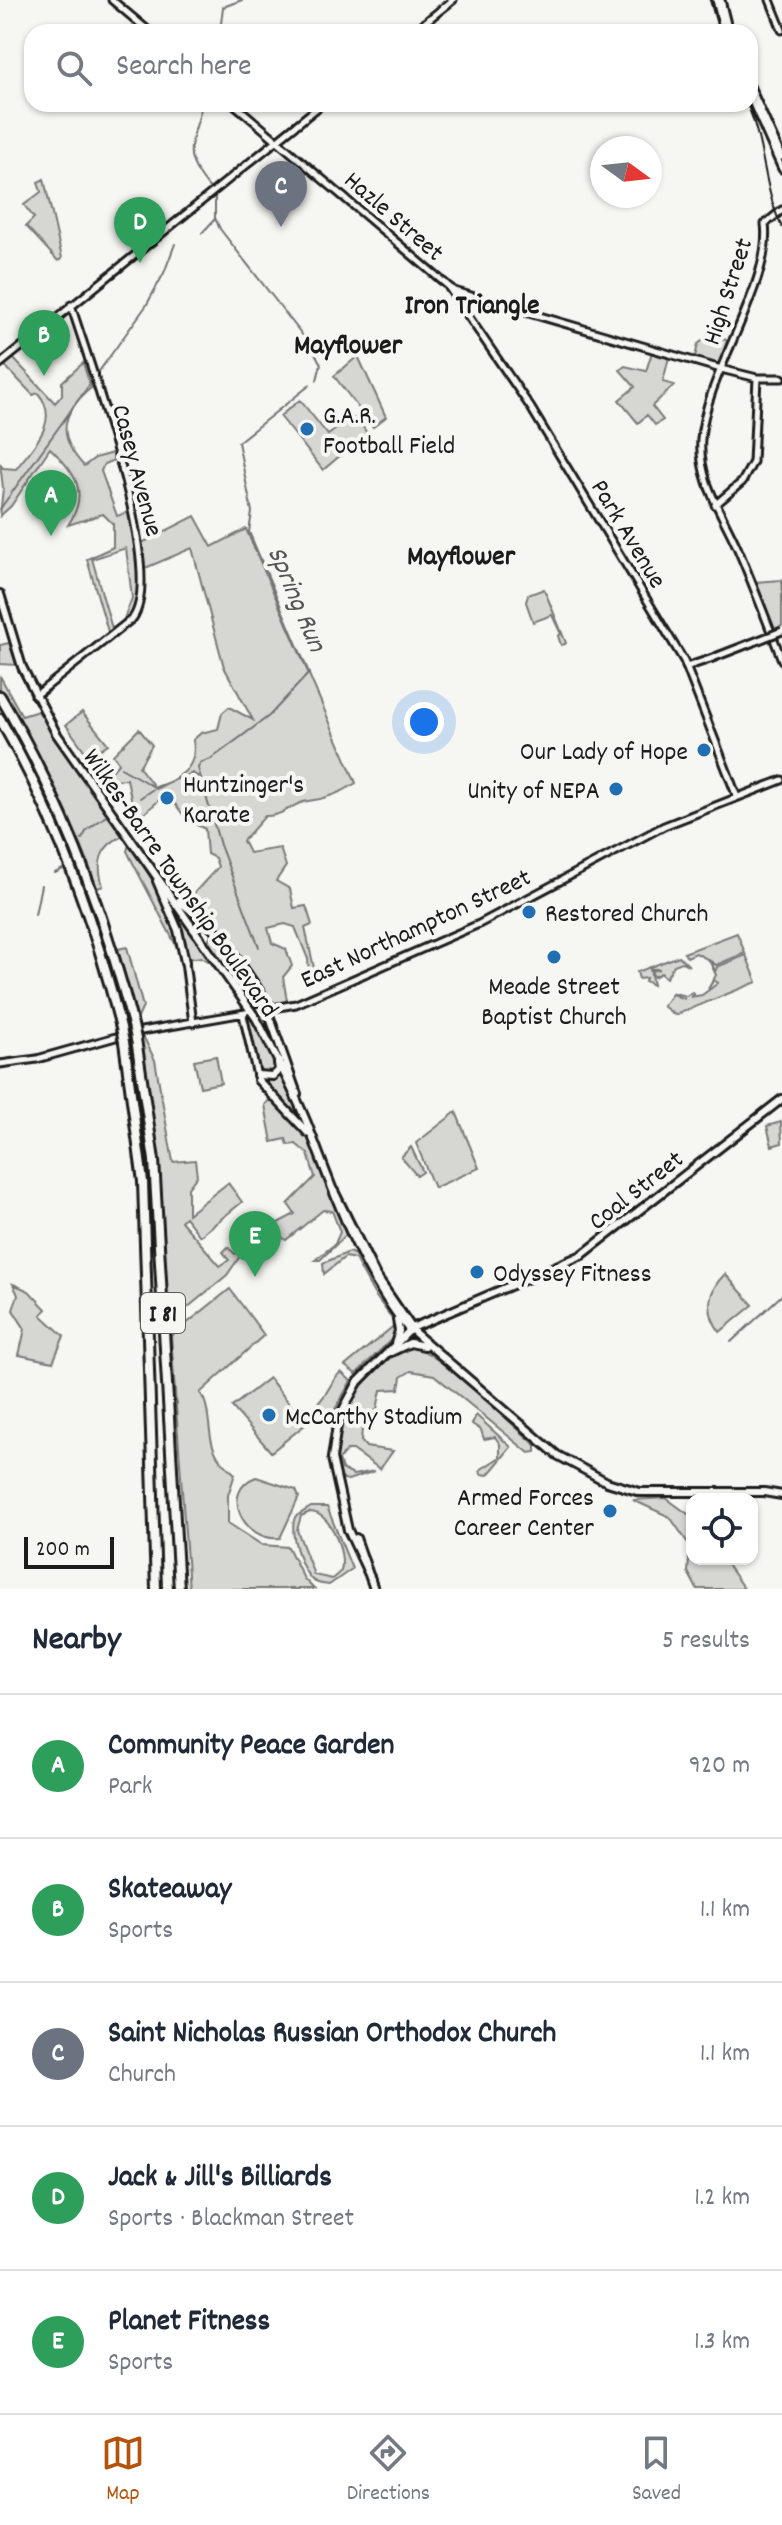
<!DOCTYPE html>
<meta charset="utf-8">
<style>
:root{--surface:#fff;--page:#f2f2f3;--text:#1f2937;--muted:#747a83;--line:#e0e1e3;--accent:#b45309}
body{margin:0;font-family:Dekko,sans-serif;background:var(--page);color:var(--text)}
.controls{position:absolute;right:24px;bottom:24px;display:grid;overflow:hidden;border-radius:16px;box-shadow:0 2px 6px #0004}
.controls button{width:72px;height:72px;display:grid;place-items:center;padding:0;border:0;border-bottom:2px solid var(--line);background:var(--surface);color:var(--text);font:40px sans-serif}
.compass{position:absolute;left:590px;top:136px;width:72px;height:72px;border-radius:50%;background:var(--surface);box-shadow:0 2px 6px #0004;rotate:105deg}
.scale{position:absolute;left:24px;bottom:20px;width:90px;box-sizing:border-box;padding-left:8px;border:4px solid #1c1c1c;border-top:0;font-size:22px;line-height:28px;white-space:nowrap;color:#1c1c1c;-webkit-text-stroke:6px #f6f6f2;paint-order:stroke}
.you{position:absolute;left:424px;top:722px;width:28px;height:28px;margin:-20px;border:6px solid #fff;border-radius:50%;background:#1a73e8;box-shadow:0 0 0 12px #1a73e833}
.badge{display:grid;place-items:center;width:52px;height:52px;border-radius:50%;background:var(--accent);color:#fff;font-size:26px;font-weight:700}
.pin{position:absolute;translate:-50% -66px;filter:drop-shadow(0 2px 4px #0008)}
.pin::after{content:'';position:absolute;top:42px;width:28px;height:24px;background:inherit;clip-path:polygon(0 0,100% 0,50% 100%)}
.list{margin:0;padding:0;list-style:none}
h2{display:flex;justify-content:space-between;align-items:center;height:104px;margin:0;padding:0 32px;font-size:34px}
h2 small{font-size:26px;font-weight:400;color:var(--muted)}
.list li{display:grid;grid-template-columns:52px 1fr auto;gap:24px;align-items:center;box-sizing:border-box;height:144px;padding:0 32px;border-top:2px solid var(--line)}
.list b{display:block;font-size:30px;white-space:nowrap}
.list p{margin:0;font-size:26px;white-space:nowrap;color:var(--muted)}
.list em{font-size:26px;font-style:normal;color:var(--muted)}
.icon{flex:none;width:44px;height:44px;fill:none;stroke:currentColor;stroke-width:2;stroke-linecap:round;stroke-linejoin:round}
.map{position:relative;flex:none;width:782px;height:1589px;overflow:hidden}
.search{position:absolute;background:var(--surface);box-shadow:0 2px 6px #0004;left:24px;right:24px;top:24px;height:88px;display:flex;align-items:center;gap:20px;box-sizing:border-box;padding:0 28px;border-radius:24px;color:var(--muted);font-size:30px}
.sheet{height:824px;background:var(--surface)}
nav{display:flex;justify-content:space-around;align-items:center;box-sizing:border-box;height:112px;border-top:2px solid var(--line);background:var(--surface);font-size:22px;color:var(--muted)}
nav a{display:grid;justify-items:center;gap:4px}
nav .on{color:var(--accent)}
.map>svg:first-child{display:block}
</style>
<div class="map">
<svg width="782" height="1589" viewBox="0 0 782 1589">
<rect width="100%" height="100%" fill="#f6f6f2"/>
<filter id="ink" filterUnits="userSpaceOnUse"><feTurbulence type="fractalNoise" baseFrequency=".0125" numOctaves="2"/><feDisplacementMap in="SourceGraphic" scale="16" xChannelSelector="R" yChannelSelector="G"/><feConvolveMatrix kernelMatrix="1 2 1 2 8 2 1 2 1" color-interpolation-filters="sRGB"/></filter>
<g filter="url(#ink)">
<!-- green -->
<path fill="#d6d6d2" stroke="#797977" stroke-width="2" fill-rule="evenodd" d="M44 179 62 258 58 261 26 226 34 218 24 205 41 192 38 182Z
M714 332 727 341 719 364 695 357 698 344Z
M652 352 669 357 663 382 674 385 652 406 663 420 655 425 647 415 638 423 619 400 635 387 620 370 625 366 646 371Z
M358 356 386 417 373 427 334 376Z
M13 358 55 403 62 395V382L83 363 91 388C60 413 57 437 84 466L95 458 112 453 114 460 104 464 101 471 117 516 129 512 136 546 195 516 212 547 246 529 356 783C340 794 326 799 308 801 292 803 283 817 265 816L243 841 249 853 280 848 286 866 276 881 290 889 294 908 306 906 312 925 305 928 315 972 309 975 308 959 295 927 285 924 268 928 272 943 286 949 292 966 283 977 287 1001 279 1005 268 998 232 945 185 903 218 867 215 858 207 854 205 829 187 820 167 793 136 821 127 779 114 780 110 773 119 763 113 755 139 729 152 745 139 767 156 789C180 776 198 770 193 740L201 733 218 729 222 713 229 707 253 720 224 667 192 548 143 569 137 608 122 624 132 598 126 548 92 559 113 632 109 635 87 559 113 547V524L103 514 68 525C90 492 75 472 50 448L11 506 0 516 3 488 0 463 3 468 16 469C34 445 61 421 38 393L33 395 7 368 5 365Z
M300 400 328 435 351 418 357 419 367 433 323 470 280 416Z
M782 580V626L774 630 755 582Z
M544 589 566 643 565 644 561 645 558 636 561 634 552 615 533 622 526 602 528 595Z
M9 643 17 665 0 664V645Z
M0 676 22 716 38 711 123 836C99 846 96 864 103 886L97 888C73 817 39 753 0 688Z
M82 712 108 744 89 757 66 725Z
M129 845C153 878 173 913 180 953L132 861 127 851Z
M165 893 217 966 201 957 187 959 180 930Z
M737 933 745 953 716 965 712 962 715 972 717 967 746 955 757 982 675 1015 663 1006 672 994 685 999 676 996 674 993 686 996 692 992 694 994 690 997 702 995 718 983 714 980 708 989 716 975 709 960 696 953 687 957 684 953Z
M215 935 261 998V1008L253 1009 208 942 210 936Z
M127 947 143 1007 137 1020 118 949Z
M679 956 689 966 682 962 674 965 666 978 661 973 654 977 651 971 660 969H650L653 985 645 981 646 978 639 979 637 972Z
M250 1017 277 1066 275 1073 266 1076 258 1072 246 1020Z
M140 1038H144L155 1060 173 1162 195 1160 197 1176 188 1188V1214L228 1183 242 1202 200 1236 185 1217 181 1221 220 1266 229 1260 223 1252 228 1247 235 1254 245 1246 252 1221 263 1231 295 1214 288 1204 315 1177 308 1154 296 1144 288 1145 286 1139 272 1142 265 1105 269 1100C306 1106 337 1202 346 1235L320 1260H315L335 1244 340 1232 332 1211 323 1210 286 1240 278 1235 243 1252 227 1275 169 1323 160 1172Z
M216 1056 221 1083 200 1087 194 1060Z
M281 1072 306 1128 262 1081Z
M456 1112 479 1168 434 1188 416 1143Z
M781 1122 782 1143 772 1146 767 1126Z
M411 1147 423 1172 417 1176 401 1157Z
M349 1252 355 1255 397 1325 395 1336 356 1374 345 1366 396 1324 374 1294 355 1259 345 1257 324 1274 323 1263Z
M725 1274 753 1305 720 1332C705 1312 707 1291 725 1274Z
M13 1284 29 1291 46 1309 41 1315 64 1336 53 1362 19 1355 25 1329 13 1310 18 1295Z
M230 1289 264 1335 200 1393C212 1407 206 1437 217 1455 221 1462 229 1468 235 1474L228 1495V1523L262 1545 288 1547 304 1579 314 1589H189L171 1336Z
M410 1345C440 1352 509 1423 536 1445V1452L529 1453 434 1375 411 1371 401 1377 399 1389 381 1390 377 1409 362 1429 361 1441 366 1447 393 1451 380 1469 353 1450H347L339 1460 342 1469 353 1475 375 1471 348 1480 339 1478C323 1424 366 1369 410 1345Z
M341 1372 351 1381 333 1413 320 1412 318 1403C329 1393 332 1378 341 1372Z
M269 1378 306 1424 271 1452 232 1407Z
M476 1415 511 1447 488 1475 481 1474 480 1470 500 1457V1444L495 1437 484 1439 481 1430 472 1424Z
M256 1477 296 1490 299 1497 280 1538C243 1542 219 1491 256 1477Z
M666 1498 692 1517V1559H723L744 1589H697L688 1572 690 1546 670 1517 633 1500Z
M311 1507H327L352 1569 329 1585C323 1584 316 1584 311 1579 300 1567 289 1532 295 1517ZM310 1512C331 1512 346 1553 341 1571L332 1579 314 1575 297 1530 301 1516Z"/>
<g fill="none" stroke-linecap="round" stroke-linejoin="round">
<!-- stream -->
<path stroke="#727271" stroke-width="2" d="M220 32 223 7 242 0
M202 104C192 149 179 152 211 190
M215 195V218L220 229 311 346 321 364 317 380
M202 233 215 219
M0 509 146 306 164 273 175 244
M121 768 154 787
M140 798 156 787 193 773 198 777
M82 839 87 830 106 816
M55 873 65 868
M35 915 41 885
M259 947 220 845 198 768 200 763 211 759 269 716 309 673 249 532 252 512 238 442 310 385
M731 1342 782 1295"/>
<defs>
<path id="secondary" d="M112 0 150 32
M716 0 724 32
M721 0 729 32
M770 0 782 30
M413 32 453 0
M750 86 782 157
M750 97 782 169
M234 104 454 291 721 369 757 378H782
M782 210 765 224C773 283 705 375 701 439 698 480 721 511 737 547 753 584 767 622 782 660
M449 288 531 408 684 661 737 797
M0 364 322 104
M715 505 742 482 753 462 757 378
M686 667 710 659
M35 696 133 618C166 570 89 364 71 305
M185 962 193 1023
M243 1015 257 1076
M0 1064 37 1059 130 1033 296 1004 479 924 664 826 782 780"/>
<path id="primary" d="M0 594 22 667 56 733 251 1011
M157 881 178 930 185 962
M179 901 221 935 262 995 297 1094
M256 1018C274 1052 292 1087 307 1123 336 1197 359 1270 410 1331
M257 1075 273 1076 279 1070 278 1063
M258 1080 308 1133
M334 1191 376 1276 415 1333 557 1455 607 1482 640 1492H764L782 1495
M395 1344 399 1331 397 1320
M391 1352 410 1343 424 1346
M356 1538 374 1589
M371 1579 348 1530 332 1458 338 1419 358 1382 412 1328 582 1255 782 1099"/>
<path id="highway" d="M0 696C62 800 103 908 133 1025
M0 719C56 817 94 919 121 1028
M136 1039 154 1160 179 1589
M124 1042 143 1182 156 1589"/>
</defs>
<!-- secondary casing -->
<use href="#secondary" stroke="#1c1c1c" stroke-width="11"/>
<!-- primary casing -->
<use href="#primary" stroke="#1c1c1c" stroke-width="12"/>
<!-- highway casing -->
<use href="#highway" stroke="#1c1c1c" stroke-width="14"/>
<!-- secondary -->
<use href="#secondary" stroke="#f6f6f2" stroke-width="5"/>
<!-- primary -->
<use href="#primary" stroke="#f6f6f2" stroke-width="6"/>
<!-- highway -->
<use href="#highway" stroke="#f6f6f2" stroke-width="8"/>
<!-- rail -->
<path stroke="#1c1c1c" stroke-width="2" d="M710 0 719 32
M747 104C765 144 763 189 782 227"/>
<defs>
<path id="secondary-bridge" d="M710 659 782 631"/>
<path id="primary-bridge" d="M251 1011 256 1018"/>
<path id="highway-bridge" d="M133 1025 136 1039
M121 1028 124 1042"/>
</defs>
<!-- secondary-bridge casing -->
<use href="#secondary-bridge" stroke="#1c1c1c" stroke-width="11" stroke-linecap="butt"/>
<!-- primary-bridge casing -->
<use href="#primary-bridge" stroke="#1c1c1c" stroke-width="12" stroke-linecap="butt"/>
<!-- highway-bridge casing -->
<use href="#highway-bridge" stroke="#1c1c1c" stroke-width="14" stroke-linecap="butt"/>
<!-- secondary-bridge -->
<use href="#secondary-bridge" stroke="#f6f6f2" stroke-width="5"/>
<!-- primary-bridge -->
<use href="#primary-bridge" stroke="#f6f6f2" stroke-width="6"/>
<!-- highway-bridge -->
<use href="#highway-bridge" stroke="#f6f6f2" stroke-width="8"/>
</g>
</g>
<!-- markers -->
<g fill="#1f6fb2" stroke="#f6f6f2" stroke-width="3">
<circle cx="307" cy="429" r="8"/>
<circle cx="704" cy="750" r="8"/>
<circle cx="616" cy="789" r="8"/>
<circle cx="167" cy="798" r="8"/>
<circle cx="529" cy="912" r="8"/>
<circle cx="554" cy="957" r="8"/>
<circle cx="477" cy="1272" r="8"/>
<circle cx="269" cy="1415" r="8"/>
<circle cx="610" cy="1511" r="8"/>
</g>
<g text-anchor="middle" stroke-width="8" stroke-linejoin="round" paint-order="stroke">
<!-- shield labels -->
<rect fill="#f6f6f2" stroke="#5d5d5c" stroke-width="2" x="141" y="1293" width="44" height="40" rx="6"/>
<g font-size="24" font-weight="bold" fill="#1c1c1c">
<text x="163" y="1321">I 81</text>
</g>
<!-- street labels -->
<g font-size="26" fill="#1c1c1c" stroke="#f6f6f2">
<text transform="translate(395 215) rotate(41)" y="9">Hazle Street</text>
<text transform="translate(726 291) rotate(-72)" y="9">High Street</text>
<text transform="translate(139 470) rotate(75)" y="9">Casey Avenue</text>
<text transform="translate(630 533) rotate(59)" y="9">Park Avenue</text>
<text transform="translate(182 882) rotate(55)" y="9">Wilkes-Barre Township Boulevard</text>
<text transform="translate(415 927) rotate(-25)" y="9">East Northampton Street</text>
<text transform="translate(635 1189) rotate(-38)" y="9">Coal Street</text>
</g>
<!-- poi labels -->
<g font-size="26" fill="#1c1c1c" stroke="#f6f6f2" text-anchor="start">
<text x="323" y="423">G.A.R.<tspan x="323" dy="30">Football Field</tspan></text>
<text x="688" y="759" text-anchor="end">Our Lady of Hope</text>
<text x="183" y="792">Huntzinger's<tspan x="183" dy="30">Karate</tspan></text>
<text x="600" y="798" text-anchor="end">Unity of NEPA</text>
<text x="545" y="921">Restored Church</text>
<text x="554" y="994" text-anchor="middle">Meade Street<tspan x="554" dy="30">Baptist Church</tspan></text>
<text x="493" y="1281">Odyssey Fitness</text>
<text x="285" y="1424">McCarthy Stadium</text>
<text x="594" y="1505" text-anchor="end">Armed Forces<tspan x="594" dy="30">Career Center</tspan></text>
</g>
<!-- neighbourhood labels -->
<g font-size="28" font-weight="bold" fill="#1c1c1c" stroke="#f6f6f2">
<text x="472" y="313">Iron Triangle</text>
<text x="348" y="353">Mayflower</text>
<text x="461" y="564">Mayflower</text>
</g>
<!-- water labels -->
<g font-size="28" font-style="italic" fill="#565654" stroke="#f6f6f2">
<text transform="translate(299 598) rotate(67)" y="10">Spring Run</text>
</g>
</g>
</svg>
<div class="controls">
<button><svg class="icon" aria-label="locate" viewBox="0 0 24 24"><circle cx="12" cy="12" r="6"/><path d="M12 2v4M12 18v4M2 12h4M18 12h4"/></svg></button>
</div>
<svg class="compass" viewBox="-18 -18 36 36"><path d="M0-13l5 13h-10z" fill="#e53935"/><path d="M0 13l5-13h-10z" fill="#747a83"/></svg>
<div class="scale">200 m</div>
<div class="you"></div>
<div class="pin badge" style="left:51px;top:536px;background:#2e9e5b">A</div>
<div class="pin badge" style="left:44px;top:376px;background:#2e9e5b">B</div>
<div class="pin badge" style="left:281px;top:227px;background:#6b7280">C</div>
<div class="pin badge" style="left:140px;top:263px;background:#2e9e5b">D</div>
<div class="pin badge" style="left:255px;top:1277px;background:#2e9e5b">E</div>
<div class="search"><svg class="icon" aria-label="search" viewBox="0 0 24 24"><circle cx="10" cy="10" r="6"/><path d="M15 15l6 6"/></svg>Search here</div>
</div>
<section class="sheet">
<h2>Nearby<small>5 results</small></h2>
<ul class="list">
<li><span class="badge" style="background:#2e9e5b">A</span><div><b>Community Peace Garden</b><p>Park</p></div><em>920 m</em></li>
<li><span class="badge" style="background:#2e9e5b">B</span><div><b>Skateaway</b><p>Sports</p></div><em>1.1 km</em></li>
<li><span class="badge" style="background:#6b7280">C</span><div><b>Saint Nicholas Russian Orthodox Church</b><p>Church</p></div><em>1.1 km</em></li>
<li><span class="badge" style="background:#2e9e5b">D</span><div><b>Jack &amp; Jill's Billiards</b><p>Sports · Blackman Street</p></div><em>1.2 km</em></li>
<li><span class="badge" style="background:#2e9e5b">E</span><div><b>Planet Fitness</b><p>Sports</p></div><em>1.3 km</em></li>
</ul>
</section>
<nav>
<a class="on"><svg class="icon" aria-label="map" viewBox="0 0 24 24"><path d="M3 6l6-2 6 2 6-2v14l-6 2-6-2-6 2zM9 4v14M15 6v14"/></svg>Map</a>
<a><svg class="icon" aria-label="directions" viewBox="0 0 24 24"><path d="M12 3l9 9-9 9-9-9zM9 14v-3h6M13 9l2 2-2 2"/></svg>Directions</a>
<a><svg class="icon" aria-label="saved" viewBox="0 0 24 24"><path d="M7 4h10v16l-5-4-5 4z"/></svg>Saved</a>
</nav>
